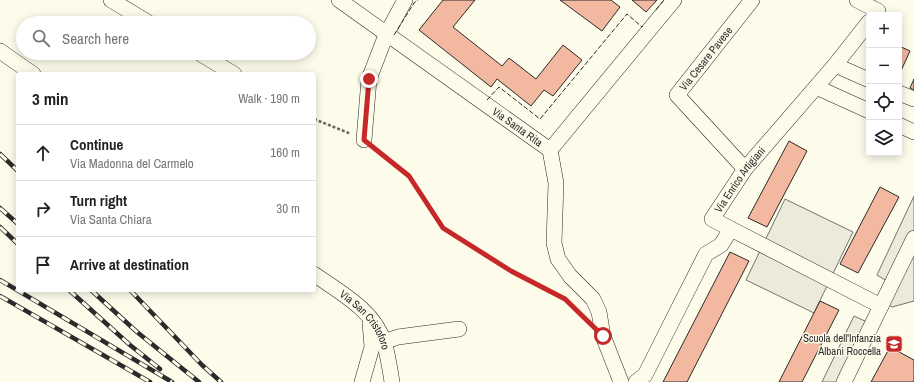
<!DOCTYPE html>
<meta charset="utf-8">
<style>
:root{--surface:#fff;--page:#f2f2f2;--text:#222;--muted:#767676;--line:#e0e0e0}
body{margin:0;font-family:"Archivo Narrow",sans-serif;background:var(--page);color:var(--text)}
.controls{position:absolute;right:12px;top:12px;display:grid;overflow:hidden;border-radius:4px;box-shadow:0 2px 10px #0003}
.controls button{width:36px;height:36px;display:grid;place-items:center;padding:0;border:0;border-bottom:1px solid var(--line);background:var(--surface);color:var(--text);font:20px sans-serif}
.stop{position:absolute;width:12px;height:12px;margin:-9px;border:3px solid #c62828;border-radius:50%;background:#fff}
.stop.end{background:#c62828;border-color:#fff;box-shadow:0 1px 4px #0008}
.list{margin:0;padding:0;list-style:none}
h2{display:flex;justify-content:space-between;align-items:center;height:52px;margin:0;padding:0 16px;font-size:17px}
h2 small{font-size:13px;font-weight:400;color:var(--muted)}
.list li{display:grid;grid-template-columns:26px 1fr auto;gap:12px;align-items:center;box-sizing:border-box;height:56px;padding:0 16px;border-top:1px solid var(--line)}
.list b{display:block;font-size:15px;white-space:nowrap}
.list p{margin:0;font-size:13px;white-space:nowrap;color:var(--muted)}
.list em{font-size:13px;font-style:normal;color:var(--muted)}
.icon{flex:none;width:22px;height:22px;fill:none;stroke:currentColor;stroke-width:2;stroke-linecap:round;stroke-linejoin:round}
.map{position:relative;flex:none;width:914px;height:382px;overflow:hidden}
.search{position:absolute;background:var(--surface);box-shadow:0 2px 10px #0003;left:16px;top:16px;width:300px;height:44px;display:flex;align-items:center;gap:10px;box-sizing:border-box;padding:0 14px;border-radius:22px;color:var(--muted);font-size:15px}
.panel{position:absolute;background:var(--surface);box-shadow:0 2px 10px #0003;left:16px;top:72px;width:300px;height:220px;border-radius:4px}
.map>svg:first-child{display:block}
</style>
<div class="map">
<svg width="914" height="382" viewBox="0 0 914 382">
<rect width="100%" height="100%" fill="#fdfbea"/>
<!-- parking -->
<path fill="#eceadb" stroke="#74746e" d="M914 196V301L892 307 877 298 887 281 877 275Z
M785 199 853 232 814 313 746 280Z
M854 316 878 327 851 382H822Z"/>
<!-- building -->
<path fill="#f2b8a0" stroke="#2b2b2b" d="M443 0H475L453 27 502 66 509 58 536 79 563 45 582 60 553 96 544 90 531 106 497 79 491 87 419 30Z
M560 0H611L620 7 602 31Z
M632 0H657L646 12Z
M899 46 910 51 899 75Z
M914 79V90L910 88Z
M789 141 807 151 767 227 748 218Z
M880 187 899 197 858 273 840 264Z
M730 252 749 261 687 382H663Z
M820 301 839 310 802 382H779Z
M890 347 914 360V382H871Z"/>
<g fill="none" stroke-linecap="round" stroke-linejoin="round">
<defs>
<g id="minor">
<path d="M111 0 149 23"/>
<path id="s1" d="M339 0 550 150 556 183 554 243 558 259 570 276 593 299 599 312 603 336 621 382"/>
<path d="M857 0 878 11 875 15"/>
<path d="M0 51 33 74"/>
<path d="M199 53 234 74"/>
<path d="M835 65 869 80"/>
<path d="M816 87 869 111"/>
<path d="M899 93 914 99"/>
<path d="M899 125 914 132"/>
<path d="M364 140 369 79 386 35 405 0"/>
<path d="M550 150 674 0"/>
<path id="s2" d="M745 169 677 95 752 0"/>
<path d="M731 229 881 306"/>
<path id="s3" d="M314 274C339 292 374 310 384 342 388 355 390 369 392 382"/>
<path d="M384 342 398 337 459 329"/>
<path d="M362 382 372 347 370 323"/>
<path id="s4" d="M636 382 645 375 706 254 721 245 731 229 712 219 745 169 835 65 869 22"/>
<path d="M844 382 914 238"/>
</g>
</defs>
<!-- minor casing -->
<use href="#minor" stroke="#2b2b2b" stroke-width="16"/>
<!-- path -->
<path stroke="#6a6964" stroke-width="2.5" stroke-dasharray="3 2" stroke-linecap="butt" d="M314 119 351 134
M374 148 409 176 443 228 511 271 565 299 586 319"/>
<!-- minor -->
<use href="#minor" stroke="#fdfbea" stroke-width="15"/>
<defs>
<path id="rail" d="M0 154 18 171
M0 208 18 224
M0 227 18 244
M0 280 172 382
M69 290 130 345 160 369
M91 290 137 332 199 382
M130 290 202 365 221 382
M0 296 150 382"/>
</defs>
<!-- rail casing -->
<use href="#rail" stroke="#2b2b2b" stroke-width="4.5"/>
<!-- rail -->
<use href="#rail" stroke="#fdfbea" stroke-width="3" stroke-dasharray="9" stroke-linecap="butt"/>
<!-- fence -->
<path stroke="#2b2b2b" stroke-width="1" stroke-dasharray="5 2" stroke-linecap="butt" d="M656 10 664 0
M394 35 414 3 418 0
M487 100 499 87 540 119 627 14 642 27 643 26"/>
</g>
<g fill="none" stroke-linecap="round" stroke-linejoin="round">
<!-- route -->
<path stroke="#c62828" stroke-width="5" d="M369 79 364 140 409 176 443 228 511 271 565 299 603 336"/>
</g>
<!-- icons -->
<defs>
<symbol id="school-square" viewBox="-11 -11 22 22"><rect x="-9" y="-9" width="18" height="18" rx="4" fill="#c62828" stroke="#fdfbea"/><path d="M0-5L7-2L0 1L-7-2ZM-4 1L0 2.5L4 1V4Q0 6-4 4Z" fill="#fff"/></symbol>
</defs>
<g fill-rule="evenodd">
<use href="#school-square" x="884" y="334" width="20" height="20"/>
</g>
<g text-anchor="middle" stroke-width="3" stroke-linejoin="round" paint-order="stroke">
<!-- street labels -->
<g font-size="11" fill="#2b2b2b" stroke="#fdfbea">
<text dy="4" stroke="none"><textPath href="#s2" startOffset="147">Via Cesare Pavese</textPath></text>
<text dy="4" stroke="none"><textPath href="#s1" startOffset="219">Via Santa Rita</textPath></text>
<text dy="4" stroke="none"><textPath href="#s4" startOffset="253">Via Enrico Artigiani</textPath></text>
<text dy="4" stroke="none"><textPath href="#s3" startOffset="70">Via San Cristoforo</textPath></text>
</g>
<!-- poi labels -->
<g font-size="11" fill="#2b2b2b" stroke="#fdfbea" text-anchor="end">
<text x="881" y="342">Scuola dell'Infanzia<tspan x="881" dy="13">Albani Roccella</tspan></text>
</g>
</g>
</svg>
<div class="controls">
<button>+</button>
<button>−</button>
<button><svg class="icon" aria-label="locate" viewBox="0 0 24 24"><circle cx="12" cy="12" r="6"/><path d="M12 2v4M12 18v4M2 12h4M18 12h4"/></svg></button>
<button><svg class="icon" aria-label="layers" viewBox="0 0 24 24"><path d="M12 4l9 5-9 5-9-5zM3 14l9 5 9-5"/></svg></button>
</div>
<div class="stop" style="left:603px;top:336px"></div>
<div class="stop end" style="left:369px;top:79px"></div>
<div class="search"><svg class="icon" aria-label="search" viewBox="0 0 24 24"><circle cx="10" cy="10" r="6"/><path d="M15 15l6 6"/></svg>Search here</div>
<section class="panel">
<h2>3 min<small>Walk · 190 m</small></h2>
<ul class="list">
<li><svg class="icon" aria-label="ahead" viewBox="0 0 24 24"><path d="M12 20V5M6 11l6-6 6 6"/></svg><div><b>Continue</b><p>Via Madonna del Carmelo</p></div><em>160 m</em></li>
<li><svg class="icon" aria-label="right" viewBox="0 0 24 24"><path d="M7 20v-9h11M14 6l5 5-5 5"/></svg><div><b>Turn right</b><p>Via Santa Chiara</p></div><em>30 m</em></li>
<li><svg class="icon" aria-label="arrive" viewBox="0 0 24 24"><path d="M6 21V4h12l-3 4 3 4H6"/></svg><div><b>Arrive at destination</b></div></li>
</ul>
</section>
</div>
